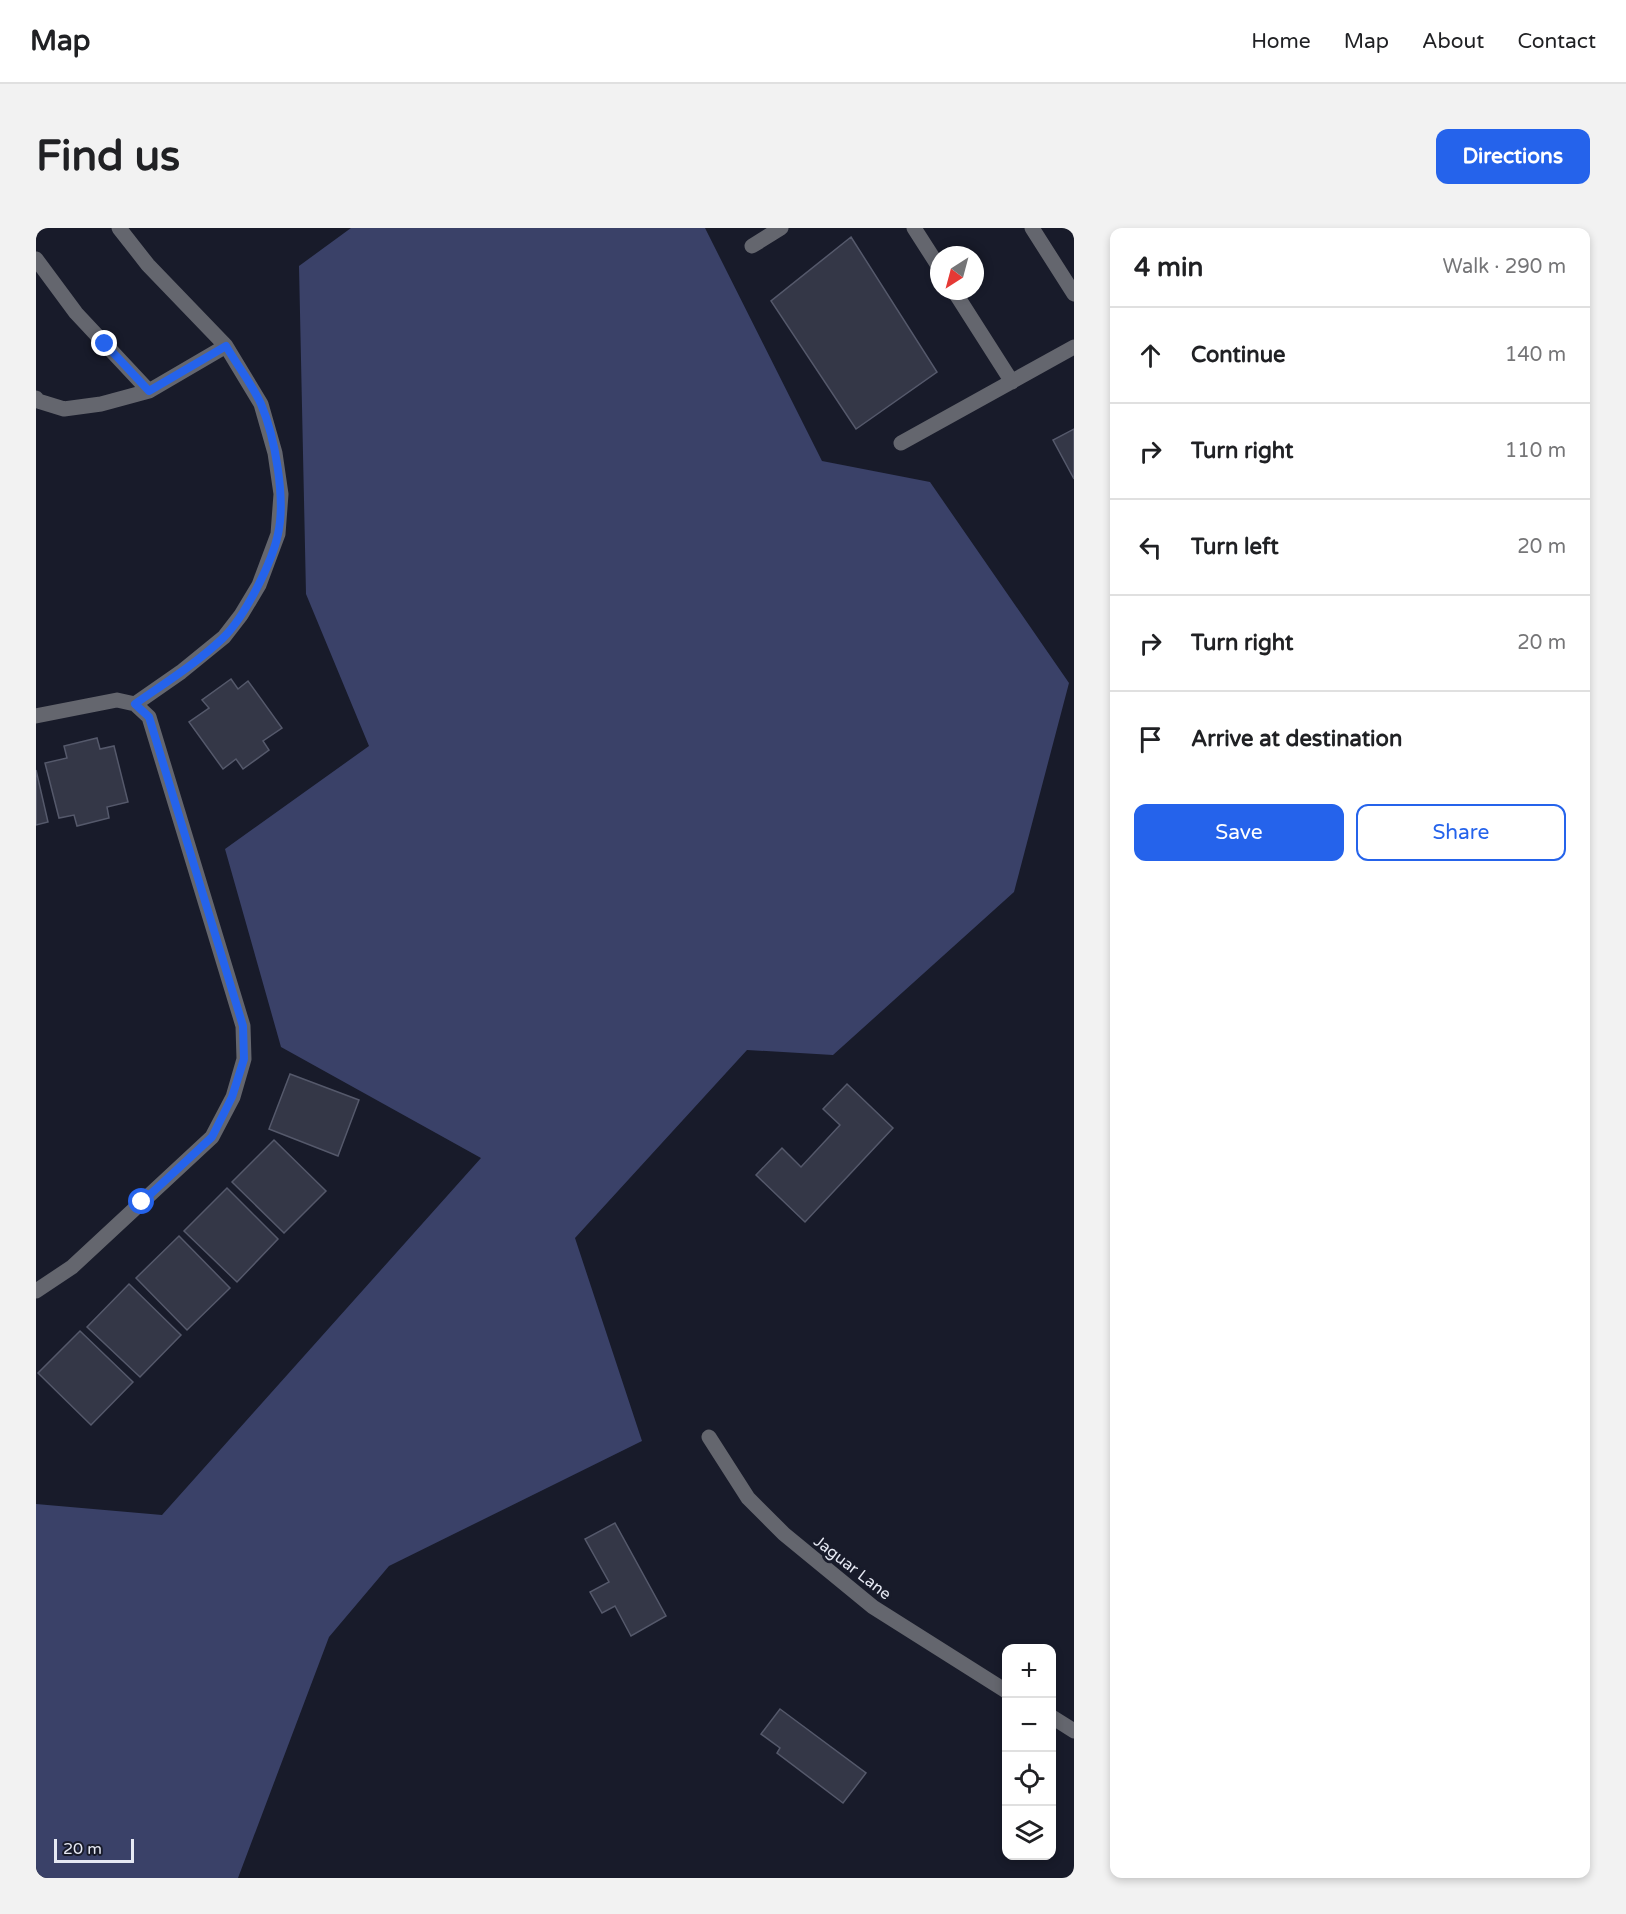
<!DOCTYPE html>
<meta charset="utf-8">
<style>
:root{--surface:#fff;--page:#f2f2f2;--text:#202124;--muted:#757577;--line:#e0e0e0;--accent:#2563eb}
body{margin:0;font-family:"Varela Round",sans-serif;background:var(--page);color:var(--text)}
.controls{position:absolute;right:18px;bottom:18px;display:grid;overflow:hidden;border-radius:12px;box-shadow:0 3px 9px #0003}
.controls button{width:54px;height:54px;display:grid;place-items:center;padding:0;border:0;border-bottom:2px solid var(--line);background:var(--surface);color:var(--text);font:30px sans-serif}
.compass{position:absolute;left:894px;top:18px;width:54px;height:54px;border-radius:50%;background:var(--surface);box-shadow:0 3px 9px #0003;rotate:216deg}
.scale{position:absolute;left:18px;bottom:15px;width:80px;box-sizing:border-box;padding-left:6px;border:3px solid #e6e9f3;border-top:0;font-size:16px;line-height:21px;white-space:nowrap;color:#e6e9f3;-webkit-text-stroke:4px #181b2a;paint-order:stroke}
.stop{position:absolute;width:18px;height:18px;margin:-14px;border:4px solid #2563eb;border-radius:50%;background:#fff}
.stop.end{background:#2563eb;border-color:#fff;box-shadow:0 2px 6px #0008}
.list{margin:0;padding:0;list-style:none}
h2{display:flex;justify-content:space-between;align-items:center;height:78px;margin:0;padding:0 24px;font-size:26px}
h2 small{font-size:20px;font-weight:400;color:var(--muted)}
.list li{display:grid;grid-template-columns:39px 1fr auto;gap:18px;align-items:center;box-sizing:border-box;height:96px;padding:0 24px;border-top:2px solid var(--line)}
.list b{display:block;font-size:22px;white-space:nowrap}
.list em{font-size:20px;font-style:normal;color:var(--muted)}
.actions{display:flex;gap:12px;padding:18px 24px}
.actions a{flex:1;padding:14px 0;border:2px solid var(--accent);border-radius:12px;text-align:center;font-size:21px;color:var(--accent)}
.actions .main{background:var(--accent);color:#fff}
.icon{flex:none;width:33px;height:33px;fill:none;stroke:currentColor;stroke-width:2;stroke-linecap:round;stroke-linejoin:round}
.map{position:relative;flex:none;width:1038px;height:1650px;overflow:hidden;border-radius:12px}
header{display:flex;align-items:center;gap:36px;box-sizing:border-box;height:84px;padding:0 30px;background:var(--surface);border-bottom:2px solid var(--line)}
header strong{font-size:28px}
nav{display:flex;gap:33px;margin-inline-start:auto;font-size:21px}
.intro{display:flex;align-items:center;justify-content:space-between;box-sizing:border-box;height:144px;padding:0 36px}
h1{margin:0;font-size:42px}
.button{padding:15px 27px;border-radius:12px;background:var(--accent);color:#fff;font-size:21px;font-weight:700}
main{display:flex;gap:36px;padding:0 36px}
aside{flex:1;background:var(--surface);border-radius:12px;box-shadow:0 3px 9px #0003}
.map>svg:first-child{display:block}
</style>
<header>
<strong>Map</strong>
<nav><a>Home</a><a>Map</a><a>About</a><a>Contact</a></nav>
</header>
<div class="intro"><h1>Find us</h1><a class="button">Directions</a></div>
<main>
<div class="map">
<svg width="1038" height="1650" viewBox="0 0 1038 1650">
<rect width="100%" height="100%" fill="#181b2a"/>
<!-- forest -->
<path fill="#3a4168" d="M315 0H669L786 233 894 254 1033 455 978 664 797 827 711 822 539 1010 606 1213 353 1338 293 1409 202 1650H0V1276L126 1287 445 930 245 819 189 621 333 518 270 366 263 38Z"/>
<!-- building -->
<path fill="#343747" stroke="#55596b" stroke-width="1.5" d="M815 9 901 144 820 201 735 73Z
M1038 201V251L1017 212Z
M195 451 202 461 212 453 246 500 227 513 233 522 207 541 200 531 187 541 153 494 173 480 166 472Z
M61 510 64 521 78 518 92 574 71 579 73 590 41 598 38 587 23 590 9 535 31 530 28 518Z
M0 542 12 594 0 597Z
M254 846 323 872 302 928 233 901Z
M811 856 857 900 769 994 720 947 746 920 765 939 804 897 787 881Z
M238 912 290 963 248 1005 196 954Z
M191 960 242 1011 201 1054 148 1003Z
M143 1008 194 1060 151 1102 100 1050Z
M93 1056 145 1107 104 1149 51 1099Z
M44 1103 97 1154 55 1197 2 1145Z
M579 1295 630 1388 595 1408 579 1378 566 1385 554 1364 573 1354 549 1311Z
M744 1481 830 1545 807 1575 741 1525 744 1520 725 1506Z"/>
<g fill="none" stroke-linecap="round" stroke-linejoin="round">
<!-- minor -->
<path stroke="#64666e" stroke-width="15" d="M83 0 112 37 190 118 225 176 239 225 245 266 242 306 223 357 205 387 188 409 145 444 99 476
M878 0 903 39
M996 0 1038 66
M716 18 745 0
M0 31 40 85 113 163
M918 63 976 154
M0 170 2 173 28 181 65 176 113 163 190 118
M865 215 1038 119
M0 488 81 472 99 476 113 489 207 798 208 831 197 869 176 909 36 1039 0 1063
M673 1209 712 1270 748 1306 837 1379 970 1463
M1016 1489 1038 1503"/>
</g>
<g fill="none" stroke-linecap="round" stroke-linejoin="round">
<!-- route -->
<path stroke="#2563eb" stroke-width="8" d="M69 116 113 163 190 118C201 137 216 156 225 176 239 209 250 271 242 306 236 335 208 390 187 410 161 435 129 455 99 476L113 489 207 798 208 831 196 869 176 909 106 974"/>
</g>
<g text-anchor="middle" stroke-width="6" stroke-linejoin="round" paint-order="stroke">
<!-- street labels -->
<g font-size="16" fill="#e6e9f3" stroke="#181b2a">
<text transform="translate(817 1339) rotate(38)" y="6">Jaguar Lane</text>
</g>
</g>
</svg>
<div class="controls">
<button>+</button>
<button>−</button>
<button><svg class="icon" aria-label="locate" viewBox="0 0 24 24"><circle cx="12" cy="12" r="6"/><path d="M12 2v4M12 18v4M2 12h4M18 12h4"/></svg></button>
<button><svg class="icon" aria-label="layers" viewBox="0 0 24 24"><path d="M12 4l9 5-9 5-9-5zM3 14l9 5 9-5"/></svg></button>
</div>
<svg class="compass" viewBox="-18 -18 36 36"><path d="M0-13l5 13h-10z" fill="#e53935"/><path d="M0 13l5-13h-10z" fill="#757577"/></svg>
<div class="scale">20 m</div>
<div class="stop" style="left:106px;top:974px"></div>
<div class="stop end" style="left:69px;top:116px"></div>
</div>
<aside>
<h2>4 min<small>Walk · 290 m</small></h2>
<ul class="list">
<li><svg class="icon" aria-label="ahead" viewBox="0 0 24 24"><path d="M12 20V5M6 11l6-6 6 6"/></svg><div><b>Continue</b></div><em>140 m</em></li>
<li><svg class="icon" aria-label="right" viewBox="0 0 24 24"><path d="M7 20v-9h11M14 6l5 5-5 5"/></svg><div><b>Turn right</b></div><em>110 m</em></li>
<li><svg class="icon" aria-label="left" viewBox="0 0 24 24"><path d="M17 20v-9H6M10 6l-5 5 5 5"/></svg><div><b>Turn left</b></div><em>20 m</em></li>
<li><svg class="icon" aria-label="right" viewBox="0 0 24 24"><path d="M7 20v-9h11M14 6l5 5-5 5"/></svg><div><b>Turn right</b></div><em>20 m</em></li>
<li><svg class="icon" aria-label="arrive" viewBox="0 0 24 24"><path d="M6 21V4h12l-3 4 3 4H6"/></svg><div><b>Arrive at destination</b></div></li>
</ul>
<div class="actions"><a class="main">Save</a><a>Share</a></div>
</aside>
</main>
